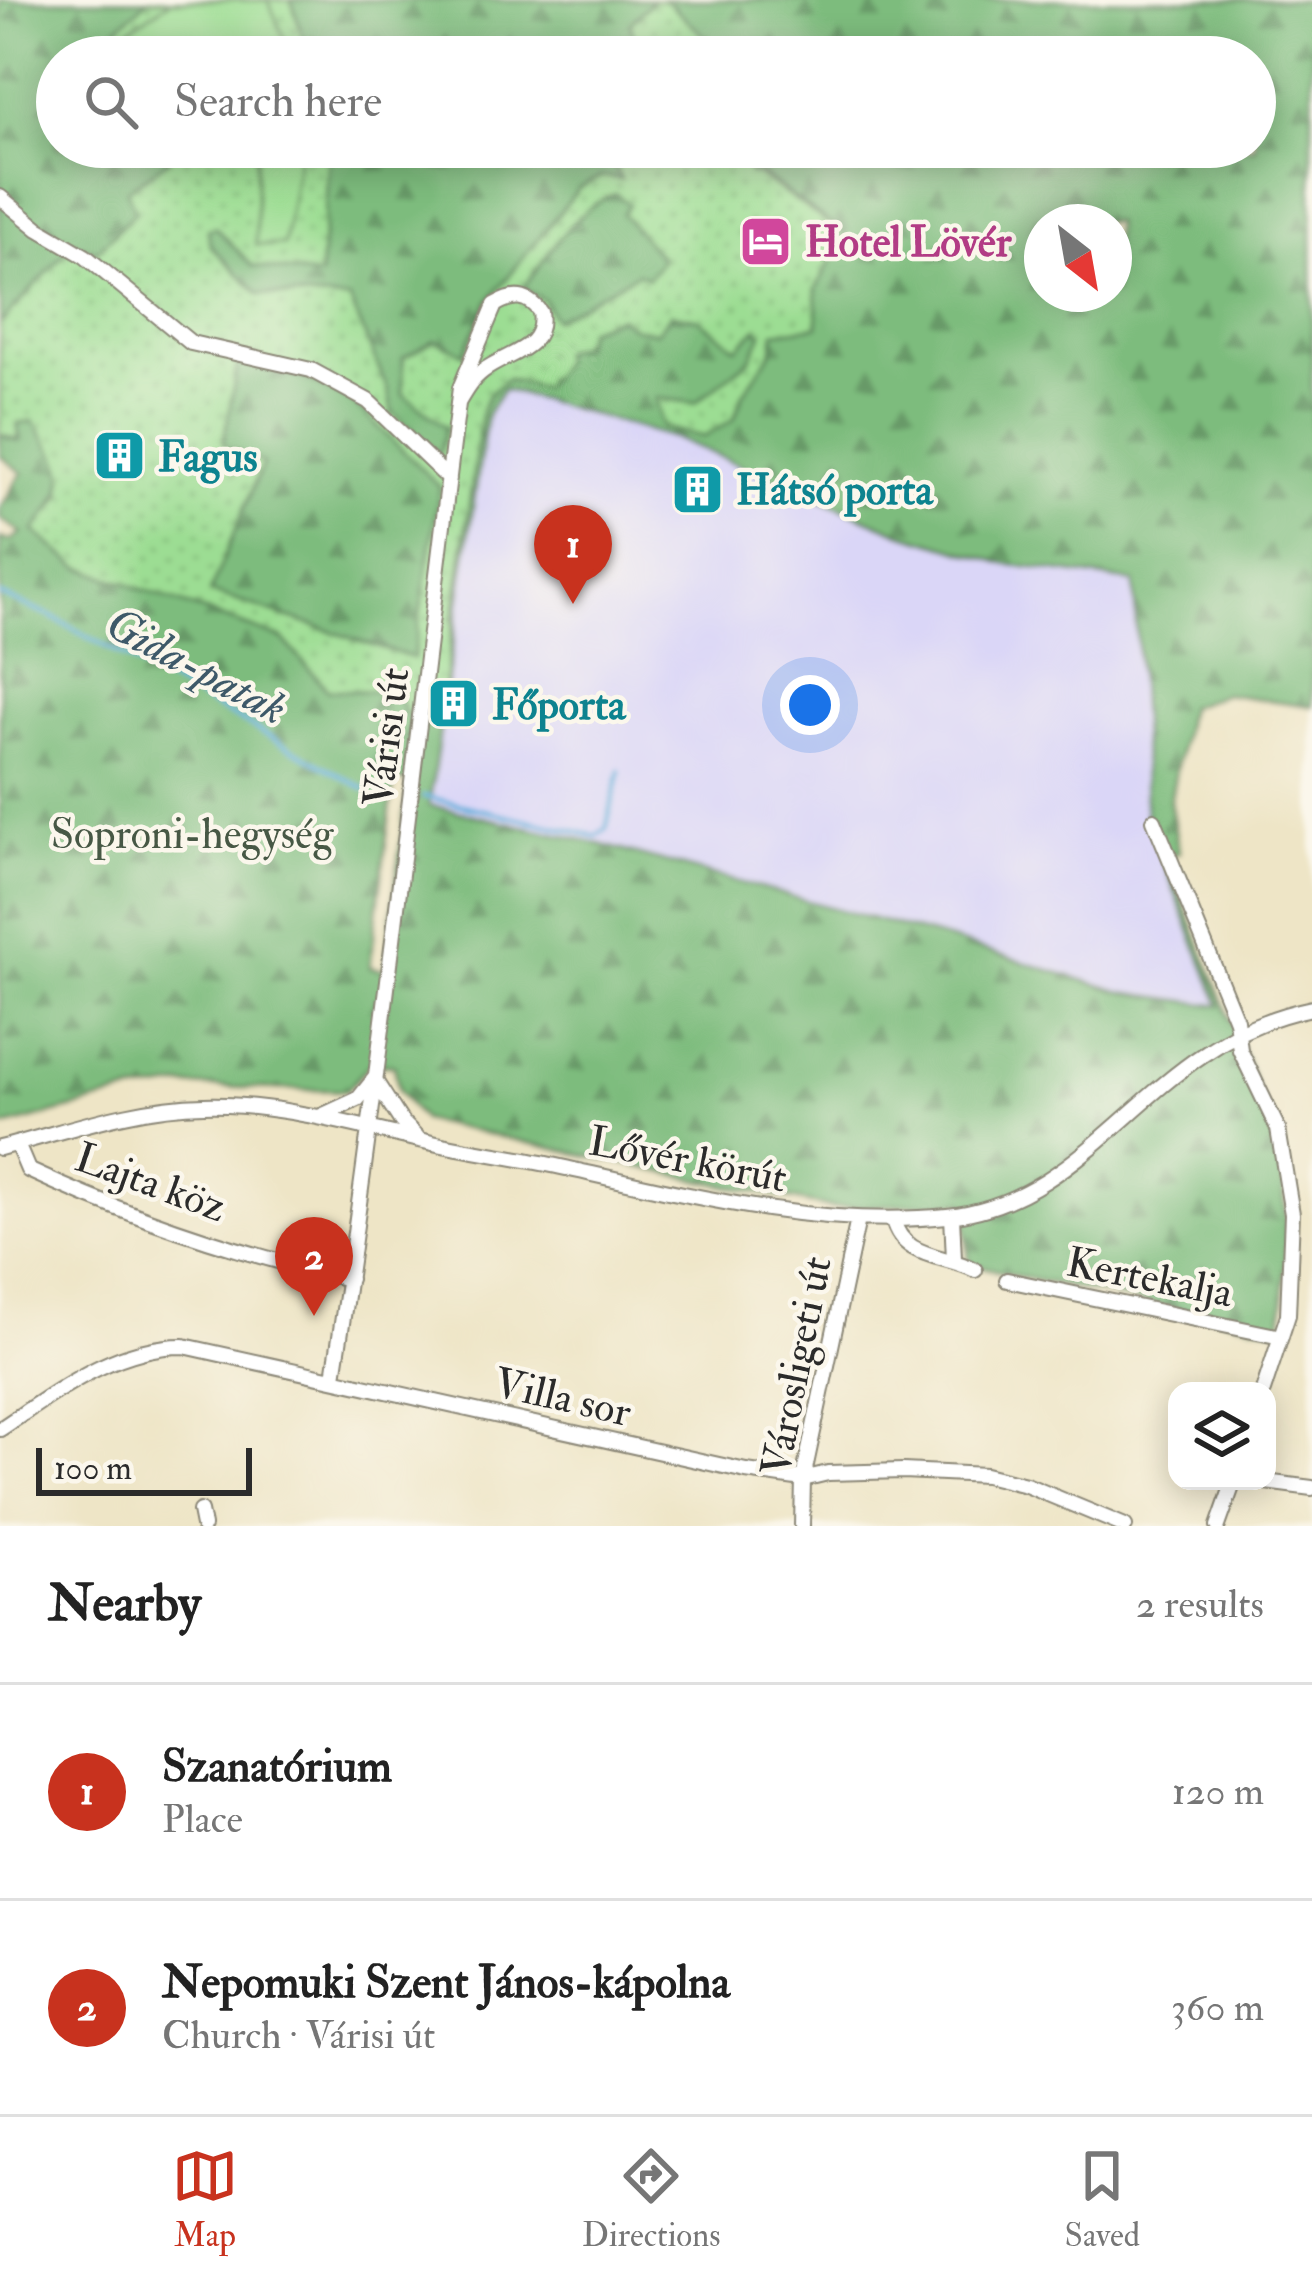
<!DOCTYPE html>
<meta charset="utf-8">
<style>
:root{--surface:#fff;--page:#f2f2f2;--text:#222;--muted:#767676;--line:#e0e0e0;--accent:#c8321e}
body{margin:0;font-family:"IM FELL Double Pica",serif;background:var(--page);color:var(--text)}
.controls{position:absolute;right:36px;bottom:36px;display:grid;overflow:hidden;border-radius:24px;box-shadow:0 6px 30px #0003}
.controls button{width:108px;height:108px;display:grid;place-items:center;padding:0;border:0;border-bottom:3px solid var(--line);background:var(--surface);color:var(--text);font:60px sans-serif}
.compass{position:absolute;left:1024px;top:204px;width:108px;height:108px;border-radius:50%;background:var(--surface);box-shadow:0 6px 30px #0003;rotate:149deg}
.scale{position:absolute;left:36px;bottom:30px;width:216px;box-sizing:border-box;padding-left:12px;border:6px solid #2b2b2b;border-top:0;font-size:33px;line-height:42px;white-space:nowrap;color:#2b2b2b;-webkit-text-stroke:9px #fbf7ec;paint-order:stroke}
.you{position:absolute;left:810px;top:705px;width:42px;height:42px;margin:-30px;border:9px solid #fff;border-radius:50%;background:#1a73e8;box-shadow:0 0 0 18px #1a73e833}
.badge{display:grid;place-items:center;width:78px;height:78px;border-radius:50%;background:var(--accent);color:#fff;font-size:39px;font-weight:700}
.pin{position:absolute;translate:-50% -99px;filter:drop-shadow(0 3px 6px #0008)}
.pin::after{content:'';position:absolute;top:63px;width:42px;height:36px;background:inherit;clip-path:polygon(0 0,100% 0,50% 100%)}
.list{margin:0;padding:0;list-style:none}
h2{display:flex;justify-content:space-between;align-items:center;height:156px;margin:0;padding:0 48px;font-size:51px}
h2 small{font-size:39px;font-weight:400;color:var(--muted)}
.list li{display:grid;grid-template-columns:78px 1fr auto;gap:36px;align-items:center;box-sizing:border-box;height:216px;padding:0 48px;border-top:3px solid var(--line)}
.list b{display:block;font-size:45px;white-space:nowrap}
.list p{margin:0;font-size:39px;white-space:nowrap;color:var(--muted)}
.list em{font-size:39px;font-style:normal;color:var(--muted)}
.icon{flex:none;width:66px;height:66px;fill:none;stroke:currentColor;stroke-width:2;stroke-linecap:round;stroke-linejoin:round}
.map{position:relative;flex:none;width:1312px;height:1526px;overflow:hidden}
.search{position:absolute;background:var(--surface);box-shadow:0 6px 30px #0003;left:36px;right:36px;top:36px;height:132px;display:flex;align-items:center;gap:30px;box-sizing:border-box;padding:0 42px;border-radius:66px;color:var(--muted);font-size:45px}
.sheet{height:588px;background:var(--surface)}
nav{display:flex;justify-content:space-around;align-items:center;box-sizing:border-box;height:168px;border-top:3px solid var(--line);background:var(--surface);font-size:33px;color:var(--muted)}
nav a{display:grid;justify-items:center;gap:6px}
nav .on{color:var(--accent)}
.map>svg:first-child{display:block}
</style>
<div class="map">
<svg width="1312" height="1526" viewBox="0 0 1312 1526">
<defs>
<pattern id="grass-dots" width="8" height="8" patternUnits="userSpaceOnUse" patternTransform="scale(3)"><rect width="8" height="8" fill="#9cdd93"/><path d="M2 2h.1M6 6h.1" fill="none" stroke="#87be7f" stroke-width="1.8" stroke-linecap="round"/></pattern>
<pattern id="forest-firs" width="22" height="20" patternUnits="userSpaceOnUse" patternTransform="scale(3)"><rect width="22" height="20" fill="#7dbc7d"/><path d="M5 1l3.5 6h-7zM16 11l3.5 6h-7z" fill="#679967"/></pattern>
</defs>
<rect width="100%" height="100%" fill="#fbf7ec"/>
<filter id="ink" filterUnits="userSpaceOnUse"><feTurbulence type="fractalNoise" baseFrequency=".00833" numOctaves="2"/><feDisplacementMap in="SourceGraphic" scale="24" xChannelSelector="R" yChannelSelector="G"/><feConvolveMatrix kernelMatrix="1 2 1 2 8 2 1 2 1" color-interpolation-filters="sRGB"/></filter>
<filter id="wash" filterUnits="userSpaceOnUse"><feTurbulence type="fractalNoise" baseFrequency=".004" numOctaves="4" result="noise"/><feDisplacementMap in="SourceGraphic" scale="48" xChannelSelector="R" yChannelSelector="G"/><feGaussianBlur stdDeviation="2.7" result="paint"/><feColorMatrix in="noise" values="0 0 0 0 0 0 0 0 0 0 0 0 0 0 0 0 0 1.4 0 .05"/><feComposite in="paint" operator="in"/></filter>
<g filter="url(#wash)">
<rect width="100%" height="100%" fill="#eee5c6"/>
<!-- built -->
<path fill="#dad6f7" d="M503 389 678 439 901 533 1006 564 1134 582 1146 819 1221 1006 1122 992 947 939 592 842 429 805 487 414Z"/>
<!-- grass -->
<path fill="url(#grass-dots)" stroke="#64845f" stroke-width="3" d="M148 0H291L310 57H123L111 33Z
M653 0H665L712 42 719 57H640L630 23Z
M163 147H330L320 276 252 266 225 237 259 294 350 300 388 390 392 411 403 394V357L435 340 464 353 487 303 579 188 602 176 620 178 603 147H730L739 163 845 234 816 289 818 326 774 350 743 394 734 419 704 437 663 428 656 398 695 403 751 358 757 329 738 349 634 328 619 317 588 329C581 351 557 369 543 388L507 379 489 394 482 410 439 729 405 714 398 692 328 690 283 639 78 567 33 531 63 494 20 441 0 434V324L73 244 97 251 134 212 126 190 168 160Z"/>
<!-- forest -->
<path fill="url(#forest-firs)" stroke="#547454" stroke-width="3" fill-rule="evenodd" d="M0 0H148L111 33 123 57H57V147H163L169 160 127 190 135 212 97 251 73 244 0 324Z
M291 0H653L630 23 640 57H310Z
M665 0H1312V706L1225 694 1188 707 1170 802 1179 852 1166 858 1279 1142C1289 1206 1286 1266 1281 1330L1025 1278 969 1263 964 1202 831 1208 422 1120 399 1091 394 1065 370 1064 346 1091 184 1086 122 1095 0 1128V538L10 541 22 533 0 519V507C12 495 12 483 23 473L0 456V434L19 441 18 423 33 421C69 475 75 478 34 531L78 567 283 639 327 690 398 692 405 714 439 729 482 409 489 394 507 379 543 388 561 363V352L583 343 587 329 619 317 634 328 656 332 671 314 698 319 737 348 756 329 762 334 751 358 695 403 656 398 663 428 704 437 734 419 743 394 773 350 775 332 818 326 816 289 845 234 758 172 751 175 730 147H1255V57H719L711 42ZM1042 222H1114V294H1042ZM503 389 678 439 901 533 1006 564 1134 582 1146 819 1220 1006 1122 992 947 939 592 842 429 805 487 414ZM394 780 408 781 385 970 370 967Z
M330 147H603L621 179 602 176 579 188 487 303 464 353 435 340 403 358V394L446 427 439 455 392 411 388 390 350 300 259 294 210 245 208 230 215 227 252 266 320 276Z
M616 194 629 204 622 214 662 259 648 278 638 273 554 319 544 300 523 288C549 255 573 207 616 194Z
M238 362 308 380 351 401 440 487 413 658 210 592 263 463 223 445Z"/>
<!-- green -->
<path fill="#9cdd93" stroke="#64845f" stroke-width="3" d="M172 0H268L292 57H128L122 34Z
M256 147H300L284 245H256Z"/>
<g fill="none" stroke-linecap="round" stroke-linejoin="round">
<!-- stream -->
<path stroke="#61afdb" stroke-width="4.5" d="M0 595 52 617 365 789
M423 796 596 836 606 829 620 771"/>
</g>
</g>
<g filter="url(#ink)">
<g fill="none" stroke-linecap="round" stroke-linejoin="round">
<defs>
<path id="minor" d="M0 197 39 229 85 256 191 343 311 370 368 401 449 479
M1154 820 1236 1020 1240 1050 1278 1129 1292 1214 1288 1315 1263 1391
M374 1079 401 1121 417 1137
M321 1116 358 1099 374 1079
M17 1144 28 1170C129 1217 240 1254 349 1279
M0 1148C67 1131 134 1106 204 1105 277 1103 348 1124 419 1140 466 1151 514 1157 561 1167 686 1195 819 1229 947 1216 1058 1205 1118 1111 1204 1054 1237 1031 1273 1016 1312 1008
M952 1216 954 1259
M893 1220C903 1259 944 1254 975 1270
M1007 1280 1281 1337
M334 1377C384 1048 418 718 460 388L495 305C513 294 527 294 540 312 546 350 508 352 483 371 472 379 465 391 458 403
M0 1429C56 1392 114 1346 184 1346L746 1471 803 1479 828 1473 903 1471 985 1475 1026 1485 1125 1526
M1257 1481 1312 1488
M200 1511 203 1526
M802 1526 803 1479 858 1219
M1218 1526 1234 1481"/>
</defs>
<!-- minor casing -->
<use href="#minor" stroke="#8c8878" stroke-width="18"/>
<!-- minor -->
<use href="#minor" stroke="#fff" stroke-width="14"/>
</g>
</g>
<!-- icons -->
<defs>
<symbol id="hotel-square" viewBox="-11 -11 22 22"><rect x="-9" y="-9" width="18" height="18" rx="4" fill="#d1479c" stroke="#fbf7ec"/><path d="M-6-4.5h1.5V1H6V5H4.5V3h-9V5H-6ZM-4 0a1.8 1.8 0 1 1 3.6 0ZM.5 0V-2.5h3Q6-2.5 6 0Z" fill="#fff"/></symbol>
<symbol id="building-square" viewBox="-11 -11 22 22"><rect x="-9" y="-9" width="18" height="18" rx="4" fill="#0f9aa8" stroke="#fbf7ec"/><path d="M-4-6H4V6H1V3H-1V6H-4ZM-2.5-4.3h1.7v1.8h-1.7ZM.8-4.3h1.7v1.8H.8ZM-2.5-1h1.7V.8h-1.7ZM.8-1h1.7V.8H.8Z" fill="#fff"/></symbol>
</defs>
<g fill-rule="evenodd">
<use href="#hotel-square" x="736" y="212" width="59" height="59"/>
<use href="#building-square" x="90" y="426" width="59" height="59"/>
<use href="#building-square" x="668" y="460" width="59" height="59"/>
<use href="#building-square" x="424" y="674" width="59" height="59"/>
</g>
<g text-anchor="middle" stroke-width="9" stroke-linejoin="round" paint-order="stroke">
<!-- hotel labels -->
<g font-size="42" font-weight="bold" fill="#b23c85" stroke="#fbf7ec" text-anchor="start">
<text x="805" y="256">Hotel Lövér</text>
</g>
<!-- culture labels -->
<g font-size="42" font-weight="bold" fill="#0d838f" stroke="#fbf7ec" text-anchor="start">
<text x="158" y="471">Fagus</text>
<text x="736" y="504">Hátsó porta</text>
<text x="492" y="719">Főporta</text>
</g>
<!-- street labels -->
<g font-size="42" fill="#2b2b2b" stroke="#fbf7ec">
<text transform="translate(385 737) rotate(-83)" y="15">Várisi út</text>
<text transform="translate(688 1158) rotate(11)" y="15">Lővér körút</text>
<text transform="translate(151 1181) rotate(20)" y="15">Lajta köz</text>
<text transform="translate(1150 1276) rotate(11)" y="15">Kertekalja</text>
<text transform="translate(795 1366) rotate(-79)" y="15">Városligeti út</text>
<text transform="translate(563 1396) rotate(13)" y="15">Villa sor</text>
</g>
<!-- park labels -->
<g font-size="42" fill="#475845" stroke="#fbf7ec">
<text x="192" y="848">Soproni-hegység</text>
</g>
<!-- water labels -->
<g font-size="45" font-style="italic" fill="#3e5969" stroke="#fbf7ec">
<text transform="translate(197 665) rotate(28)" y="16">Gida-patak</text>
</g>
</g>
</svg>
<div class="controls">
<button><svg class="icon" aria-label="layers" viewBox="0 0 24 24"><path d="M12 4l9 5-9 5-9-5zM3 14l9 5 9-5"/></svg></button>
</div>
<svg class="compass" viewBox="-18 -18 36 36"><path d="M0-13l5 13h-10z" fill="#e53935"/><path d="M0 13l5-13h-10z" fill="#767676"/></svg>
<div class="scale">100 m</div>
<div class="you"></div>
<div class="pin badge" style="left:573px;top:604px">1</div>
<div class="pin badge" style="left:314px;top:1316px">2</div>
<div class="search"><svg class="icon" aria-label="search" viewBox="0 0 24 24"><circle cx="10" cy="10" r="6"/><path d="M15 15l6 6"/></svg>Search here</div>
</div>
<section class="sheet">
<h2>Nearby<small>2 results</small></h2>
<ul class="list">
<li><span class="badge">1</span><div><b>Szanatórium</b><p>Place</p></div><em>120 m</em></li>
<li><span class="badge">2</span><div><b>Nepomuki Szent János-kápolna</b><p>Church · Várisi út</p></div><em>360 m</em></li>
</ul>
</section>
<nav>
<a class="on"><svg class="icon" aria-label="map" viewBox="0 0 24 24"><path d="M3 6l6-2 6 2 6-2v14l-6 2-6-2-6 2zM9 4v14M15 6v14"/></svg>Map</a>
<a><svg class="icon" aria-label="directions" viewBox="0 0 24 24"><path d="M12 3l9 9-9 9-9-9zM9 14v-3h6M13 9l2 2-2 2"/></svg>Directions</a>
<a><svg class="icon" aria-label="saved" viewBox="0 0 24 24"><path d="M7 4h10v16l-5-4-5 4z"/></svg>Saved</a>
</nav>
